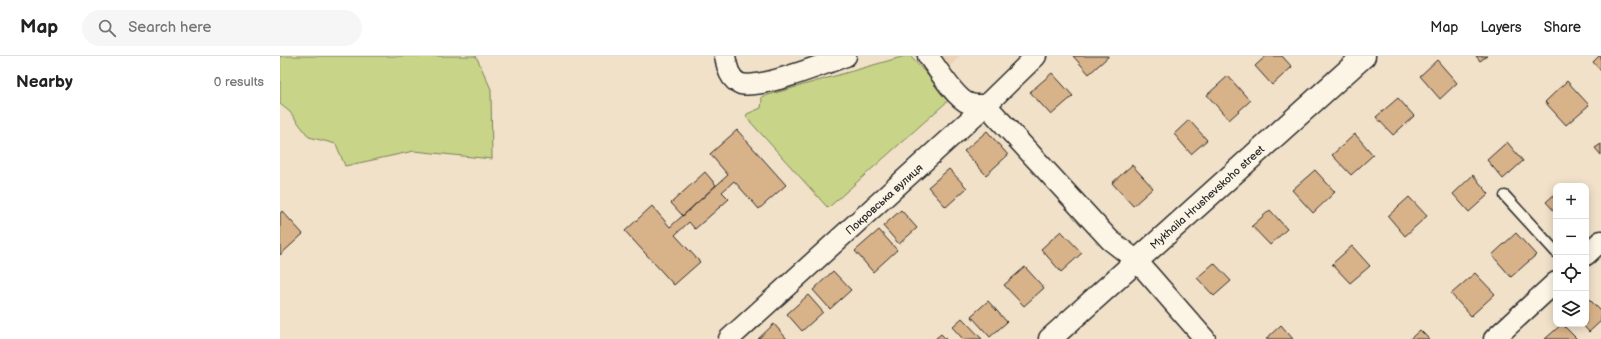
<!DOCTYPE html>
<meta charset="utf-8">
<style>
:root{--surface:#fff;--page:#f6f6f6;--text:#222;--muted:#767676;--line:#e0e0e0}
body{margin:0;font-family:"Balsamiq Sans",sans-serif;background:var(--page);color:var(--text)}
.controls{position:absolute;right:12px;bottom:12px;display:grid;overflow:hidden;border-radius:8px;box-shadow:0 2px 10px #0003}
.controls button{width:36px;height:36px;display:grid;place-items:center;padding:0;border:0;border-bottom:1px solid var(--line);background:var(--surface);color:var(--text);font:20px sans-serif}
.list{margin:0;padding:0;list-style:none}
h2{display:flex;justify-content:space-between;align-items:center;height:52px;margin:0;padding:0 16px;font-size:17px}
h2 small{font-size:13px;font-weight:400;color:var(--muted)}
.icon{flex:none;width:22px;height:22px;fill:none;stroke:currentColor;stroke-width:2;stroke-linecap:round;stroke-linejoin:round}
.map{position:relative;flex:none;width:1321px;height:283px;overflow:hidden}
header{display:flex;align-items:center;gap:24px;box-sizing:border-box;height:56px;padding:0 20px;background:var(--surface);border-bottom:1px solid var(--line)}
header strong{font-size:19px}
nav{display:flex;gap:22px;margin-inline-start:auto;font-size:14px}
.search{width:280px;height:36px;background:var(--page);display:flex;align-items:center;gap:10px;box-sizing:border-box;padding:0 14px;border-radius:22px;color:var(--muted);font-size:15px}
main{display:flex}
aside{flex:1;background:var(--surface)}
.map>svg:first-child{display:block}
</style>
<header>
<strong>Map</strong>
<div class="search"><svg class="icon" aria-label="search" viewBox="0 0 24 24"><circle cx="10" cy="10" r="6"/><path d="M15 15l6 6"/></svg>Search here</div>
<nav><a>Map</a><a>Layers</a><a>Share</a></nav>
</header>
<main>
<aside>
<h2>Nearby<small>0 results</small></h2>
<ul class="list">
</ul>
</aside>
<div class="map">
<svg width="1321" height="283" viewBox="0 0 1321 283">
<rect width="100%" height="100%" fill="#f1e1c9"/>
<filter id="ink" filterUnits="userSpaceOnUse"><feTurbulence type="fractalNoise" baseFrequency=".025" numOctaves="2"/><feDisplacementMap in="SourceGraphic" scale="8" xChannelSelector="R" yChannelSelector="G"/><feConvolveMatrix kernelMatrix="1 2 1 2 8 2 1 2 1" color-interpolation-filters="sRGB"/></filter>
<g filter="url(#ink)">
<!-- built -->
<path fill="#ead3b6" d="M637 0H680L659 21Z"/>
<!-- green -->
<path fill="#c8d487" stroke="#7a8059" d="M0 0H196L211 33 212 103 134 95 65 110 56 88 29 81 10 56 0 48Z
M625 0H630L670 43 548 152 466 61 467 58 481 52 482 44 481 41Z"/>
<!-- building -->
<path fill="#d8b289" stroke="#2b2b2b" d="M793 0H828V1L809 18Z
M986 0H1002L1012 11 992 29 975 10Z
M1196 0H1207L1200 5Z
M1319 0H1321V15L1313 6Z
M1157 4 1177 27 1160 43 1140 20Z
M772 17 793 40 771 59 750 36Z
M948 20 970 45 949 64 927 39Z
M1287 25 1309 49 1286 69 1265 46Z
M1118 42 1134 60 1113 79 1096 61Z
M909 64 927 84 911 98 894 78Z
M457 74 506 129 479 153 454 125 442 136 449 143 415 173 409 166 395 179 420 206 394 229 345 175 372 150 390 171 448 119 430 98Z
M707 75 728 99 706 119 684 95Z
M1075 78 1093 99 1071 119 1052 99Z
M1227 86 1243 105 1223 123 1207 104Z
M1321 88V99L1315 92Z
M852 109 873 132 853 150 832 127Z
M669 113 687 132 666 151 648 131Z
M1035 114 1055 136 1033 157 1012 134Z
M425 116 436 129 403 160 391 147Z
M1193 119 1209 138 1189 156 1173 138Z
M1276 137V157L1266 146Z
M1129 141 1147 160 1125 180 1108 160Z
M621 154 637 172 619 188 603 170Z
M990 154 1007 173 990 189 972 170Z
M2 155 23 178 0 199V158Z
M599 174 617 194 593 216 575 195Z
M781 175 802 197 781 216 761 193Z
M1236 177 1256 199 1231 221 1212 199Z
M1072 190 1090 210 1070 227 1052 208Z
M934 207 951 225 934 240 917 222Z
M745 211 764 232 744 250 724 229Z
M553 215 571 234 550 253 533 234Z
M1195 217 1215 238 1191 260 1171 238Z
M528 239 543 256 522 275 507 258Z
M1309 243 1321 255V265L1309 276 1302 268H1306V246Z
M708 245 727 266 710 281 691 260Z
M682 262 702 283H683L672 271Z
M494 268 507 283H478Z
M1282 268 1297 283H1265Z
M1001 269 1013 283H986Z
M1140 274 1149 283H1130Z
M661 278 666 283H655Z"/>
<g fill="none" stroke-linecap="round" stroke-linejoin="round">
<defs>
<path id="service" d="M1225 140 1276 196"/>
<path id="minor" d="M445 0C447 10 449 24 461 28 482 33 544 8 566 0
M648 0C657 12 675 42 688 47 694 50 700 49 706 49L830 184 857 205 925 283
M1306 199 1321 185
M449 283 706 49 756 0
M1214 283 1276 226"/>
<path id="tertiary" d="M770 283 1084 0"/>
</defs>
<!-- service casing -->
<use href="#service" stroke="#2b2b2b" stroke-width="13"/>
<!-- minor casing -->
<use href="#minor" stroke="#2b2b2b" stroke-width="23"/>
<!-- tertiary casing -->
<use href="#tertiary" stroke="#2b2b2b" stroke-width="25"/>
<!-- service -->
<use href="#service" stroke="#fcf5e5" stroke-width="10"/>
<!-- minor -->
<use href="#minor" stroke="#fcf5e5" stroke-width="20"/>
<!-- tertiary -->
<use href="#tertiary" stroke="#fcf5e5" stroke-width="22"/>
</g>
</g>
<g text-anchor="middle" stroke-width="3" stroke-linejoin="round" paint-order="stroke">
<!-- street labels -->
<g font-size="11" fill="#2b2b2b" stroke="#fcf5e5">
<text transform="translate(927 141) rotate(-42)" y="4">Mykhaila Hrushevskoho street</text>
<text transform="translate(604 143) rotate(-42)" y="4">Покровська вулиця</text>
</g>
</g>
</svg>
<div class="controls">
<button>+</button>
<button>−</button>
<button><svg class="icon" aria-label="locate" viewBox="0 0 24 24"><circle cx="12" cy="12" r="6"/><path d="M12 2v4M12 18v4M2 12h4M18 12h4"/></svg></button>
<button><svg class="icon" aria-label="layers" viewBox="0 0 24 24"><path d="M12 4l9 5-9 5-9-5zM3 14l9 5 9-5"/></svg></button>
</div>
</div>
</main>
